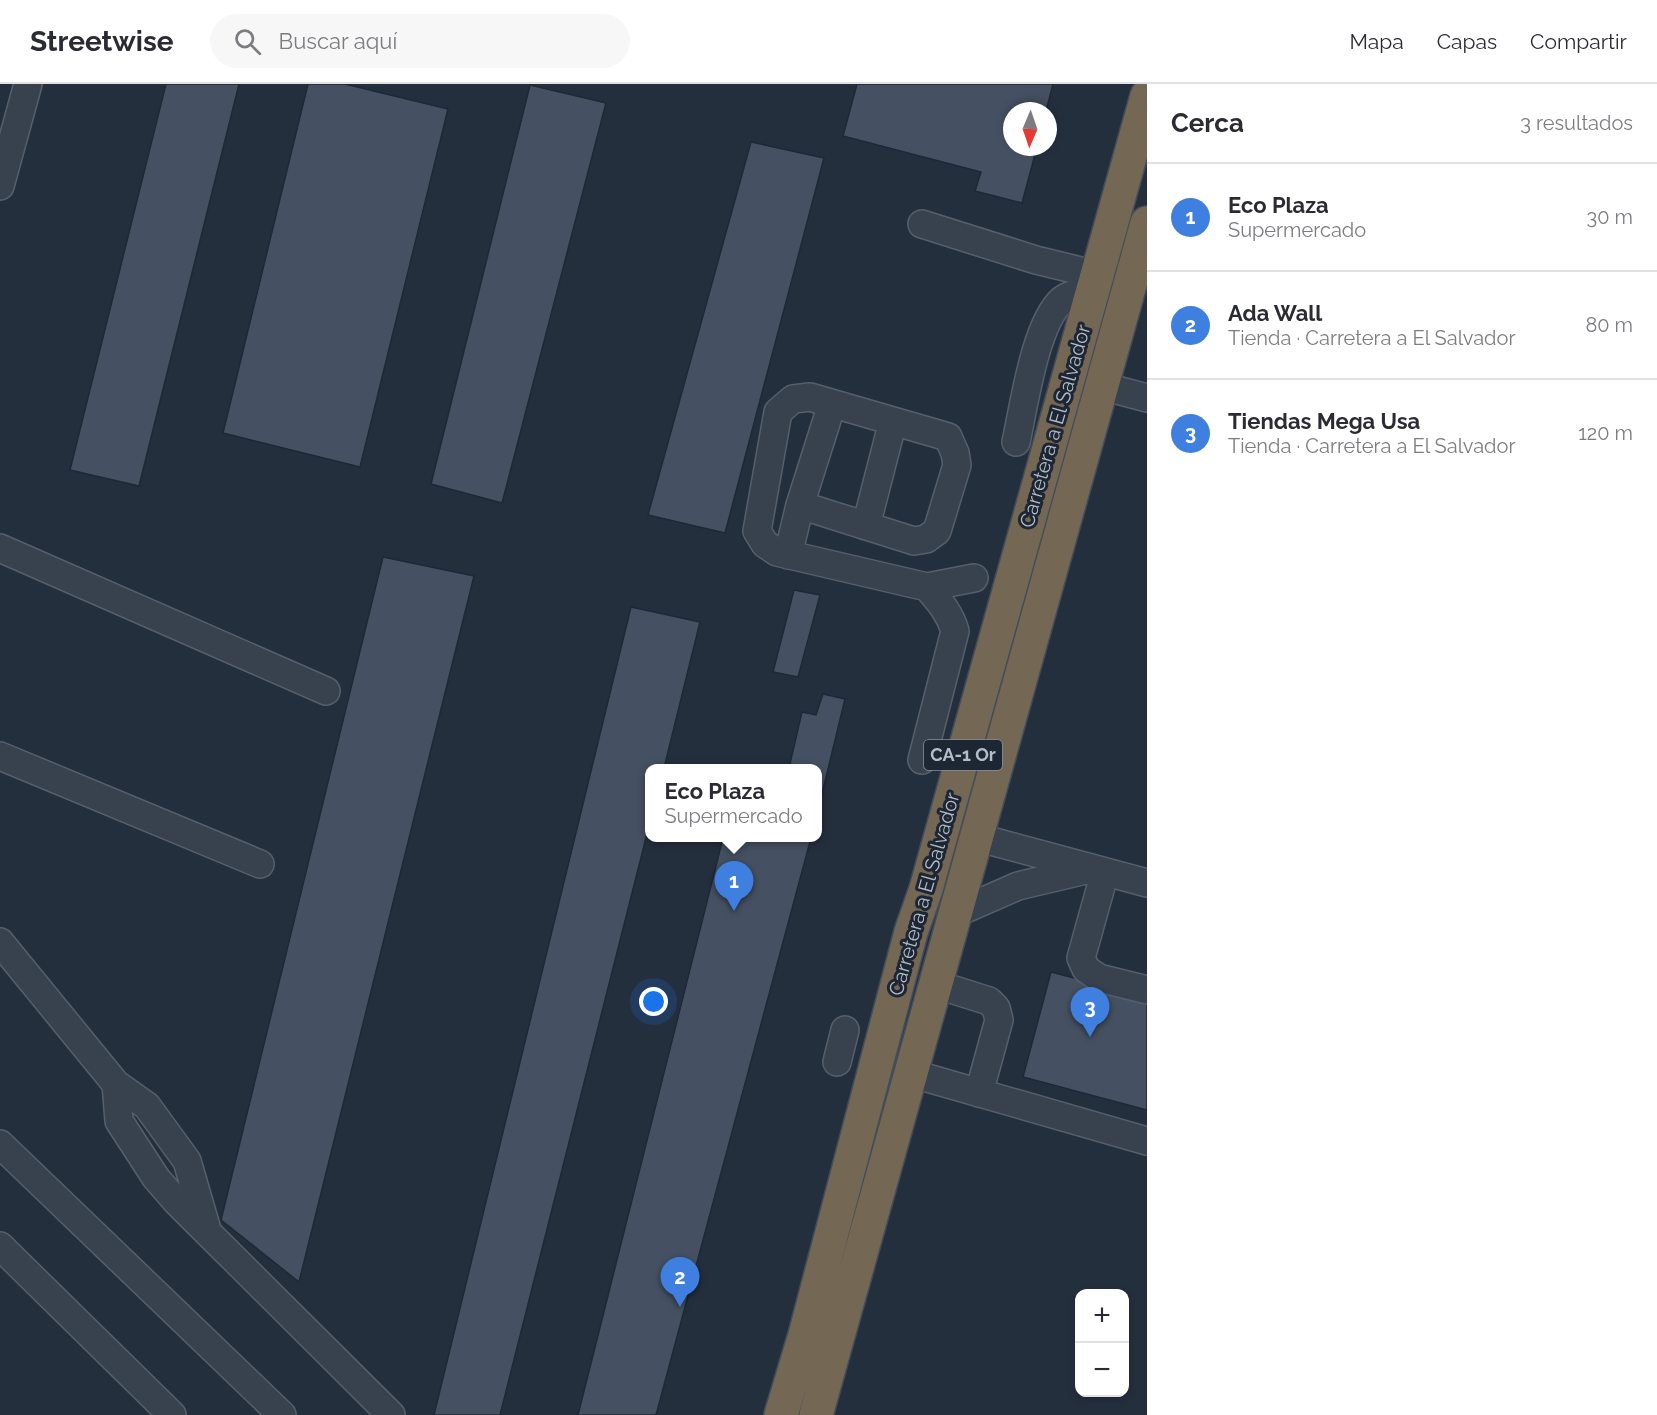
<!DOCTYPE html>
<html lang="es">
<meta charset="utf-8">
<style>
:root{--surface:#fff;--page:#f7f7f7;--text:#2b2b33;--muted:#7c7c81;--line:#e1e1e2;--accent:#1a73e8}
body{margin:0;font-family:Raleway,sans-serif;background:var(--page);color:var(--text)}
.controls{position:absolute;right:18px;bottom:18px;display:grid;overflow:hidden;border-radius:12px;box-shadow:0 3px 9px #0003}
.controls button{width:54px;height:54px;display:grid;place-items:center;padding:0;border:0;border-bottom:2px solid var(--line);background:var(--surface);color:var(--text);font:30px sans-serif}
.compass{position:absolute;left:1003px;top:18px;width:54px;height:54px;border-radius:50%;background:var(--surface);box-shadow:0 3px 9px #0003;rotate:182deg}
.you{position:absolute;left:654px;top:918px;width:21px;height:21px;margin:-15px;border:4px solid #fff;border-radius:50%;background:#1a73e8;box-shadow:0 0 0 9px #1a73e833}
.badge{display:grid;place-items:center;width:39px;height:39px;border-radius:50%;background:var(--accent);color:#fff;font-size:20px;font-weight:700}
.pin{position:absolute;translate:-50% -50px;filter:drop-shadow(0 2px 3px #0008)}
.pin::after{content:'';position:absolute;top:32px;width:21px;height:18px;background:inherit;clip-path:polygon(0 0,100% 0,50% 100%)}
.popup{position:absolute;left:645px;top:680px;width:177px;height:78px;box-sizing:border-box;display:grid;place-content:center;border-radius:12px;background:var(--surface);filter:drop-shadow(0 2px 4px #0005);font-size:20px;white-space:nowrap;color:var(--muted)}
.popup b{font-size:22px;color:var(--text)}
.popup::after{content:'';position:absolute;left:50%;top:100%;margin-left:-12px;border:12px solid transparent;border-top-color:var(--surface)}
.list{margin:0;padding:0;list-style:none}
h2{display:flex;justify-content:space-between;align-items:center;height:78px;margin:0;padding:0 24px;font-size:26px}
h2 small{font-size:20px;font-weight:400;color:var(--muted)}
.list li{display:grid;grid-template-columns:39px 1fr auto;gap:18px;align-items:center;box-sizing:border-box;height:108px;padding:0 24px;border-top:2px solid var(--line)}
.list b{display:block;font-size:22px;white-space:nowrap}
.list p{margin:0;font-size:20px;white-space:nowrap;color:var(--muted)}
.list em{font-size:20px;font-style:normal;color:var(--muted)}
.icon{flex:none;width:33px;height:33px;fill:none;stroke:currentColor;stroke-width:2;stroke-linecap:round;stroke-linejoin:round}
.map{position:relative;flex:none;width:1147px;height:1331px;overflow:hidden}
header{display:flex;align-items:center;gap:36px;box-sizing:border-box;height:84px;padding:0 30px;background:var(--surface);border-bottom:2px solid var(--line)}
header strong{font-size:28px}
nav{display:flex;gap:33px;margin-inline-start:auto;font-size:21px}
.search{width:420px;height:54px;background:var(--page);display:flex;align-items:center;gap:15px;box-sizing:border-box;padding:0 21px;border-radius:33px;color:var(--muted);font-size:22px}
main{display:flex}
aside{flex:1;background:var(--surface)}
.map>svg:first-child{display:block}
</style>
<header>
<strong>Streetwise</strong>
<div class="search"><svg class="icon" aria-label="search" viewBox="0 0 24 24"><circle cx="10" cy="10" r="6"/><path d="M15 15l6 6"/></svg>Buscar aquí</div>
<nav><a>Mapa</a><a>Capas</a><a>Compartir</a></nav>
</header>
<main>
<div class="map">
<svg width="1147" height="1331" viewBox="0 0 1147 1331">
<rect width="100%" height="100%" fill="#242f3e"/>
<!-- building -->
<path fill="#455162" stroke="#1f2835" stroke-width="1.5" d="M166 0H239L139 402 70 386Z
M308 0H345L448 25 360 383 223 349Z
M857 0H1053L1046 27H1012V63H1037L1022 119 975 107 981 88 843 52Z
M530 1 606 19 502 419 431 400Z
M751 58 824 74 725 449 648 431Z
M383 473 474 492 299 1198 221 1136Z
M794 506 820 511 798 593 773 588Z
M631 523 700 538 664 684H650V738L500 1331H434Z
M823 610 845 615 821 714 818 713V684H789L802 628 816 631Z
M723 754H811L656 1331H578Z
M1051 888 1147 913V1026L1023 993Z"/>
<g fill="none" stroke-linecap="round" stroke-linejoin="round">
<defs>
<path id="minor" d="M0 102 28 0
M922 140 1036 176 1097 191
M1102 302 1147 314
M1016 358C1024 322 1035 240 1062 216 1069 210 1084 208 1093 206
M800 421 914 457 926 455 937 447 957 381 955 369 948 353 810 313 793 315 778 328 757 447 765 460 777 468 927 503 974 494
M866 442 893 337
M0 464 326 607
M788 471 800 421 832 320
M0 672 260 780
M922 676 955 547C950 529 939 517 927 503
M976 753 1147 799
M1105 788 1081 874 1086 885 1099 894 1147 906
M954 830 1018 802 1090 785
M0 858 116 1000 147 1022 187 1077 207 1146
M935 900 989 917 996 924 999 936 979 1009
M837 978 845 946
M910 989 1147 1057
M116 1000 119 1037 156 1094 176 1117 391 1331
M0 1060 282 1331
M0 1162 172 1331"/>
<path id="highway" d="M781 1331 805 1251 911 848 926 805 1147 12
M816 1331 1147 139"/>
</defs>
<!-- minor casing -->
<use href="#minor" stroke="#565f6c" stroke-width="30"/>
<!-- highway casing -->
<use href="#highway" stroke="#434c59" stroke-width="36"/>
<!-- minor -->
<use href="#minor" stroke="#38414e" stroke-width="27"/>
<!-- highway -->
<use href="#highway" stroke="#746855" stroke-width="33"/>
</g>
<g text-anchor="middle" stroke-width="6" stroke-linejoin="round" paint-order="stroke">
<!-- shield labels -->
<rect fill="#1d2633" stroke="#878f9c" stroke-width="1.5" x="924" y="656" width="78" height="30" rx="4.5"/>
<g font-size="18" font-weight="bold" fill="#b4bcc9">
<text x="963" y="677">CA-1 Or</text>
</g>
<!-- street labels -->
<g font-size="20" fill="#b4bcc9" stroke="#1d2633">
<text transform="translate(1055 342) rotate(-74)" y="7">Carretera a El Salvador</text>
<text transform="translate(924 810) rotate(-74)" y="7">Carretera a El Salvador</text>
</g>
</g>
</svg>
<div class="controls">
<button>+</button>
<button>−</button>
</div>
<svg class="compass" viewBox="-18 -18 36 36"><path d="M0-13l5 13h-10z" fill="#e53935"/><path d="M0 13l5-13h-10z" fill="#7c7c81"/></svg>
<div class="you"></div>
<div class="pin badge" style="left:734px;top:827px;background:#3f7fe0">1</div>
<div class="popup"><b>Eco Plaza</b>Supermercado</div>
<div class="pin badge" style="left:680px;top:1223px;background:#3f7fe0">2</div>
<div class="pin badge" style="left:1090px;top:953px;background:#3f7fe0">3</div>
</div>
<aside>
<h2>Cerca<small>3 resultados</small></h2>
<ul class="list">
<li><span class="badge" style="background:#3f7fe0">1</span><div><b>Eco Plaza</b><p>Supermercado</p></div><em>30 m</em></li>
<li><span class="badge" style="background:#3f7fe0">2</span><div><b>Ada Wall</b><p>Tienda · Carretera a El Salvador</p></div><em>80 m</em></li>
<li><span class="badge" style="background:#3f7fe0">3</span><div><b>Tiendas Mega Usa</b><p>Tienda · Carretera a El Salvador</p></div><em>120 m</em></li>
</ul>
</aside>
</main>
